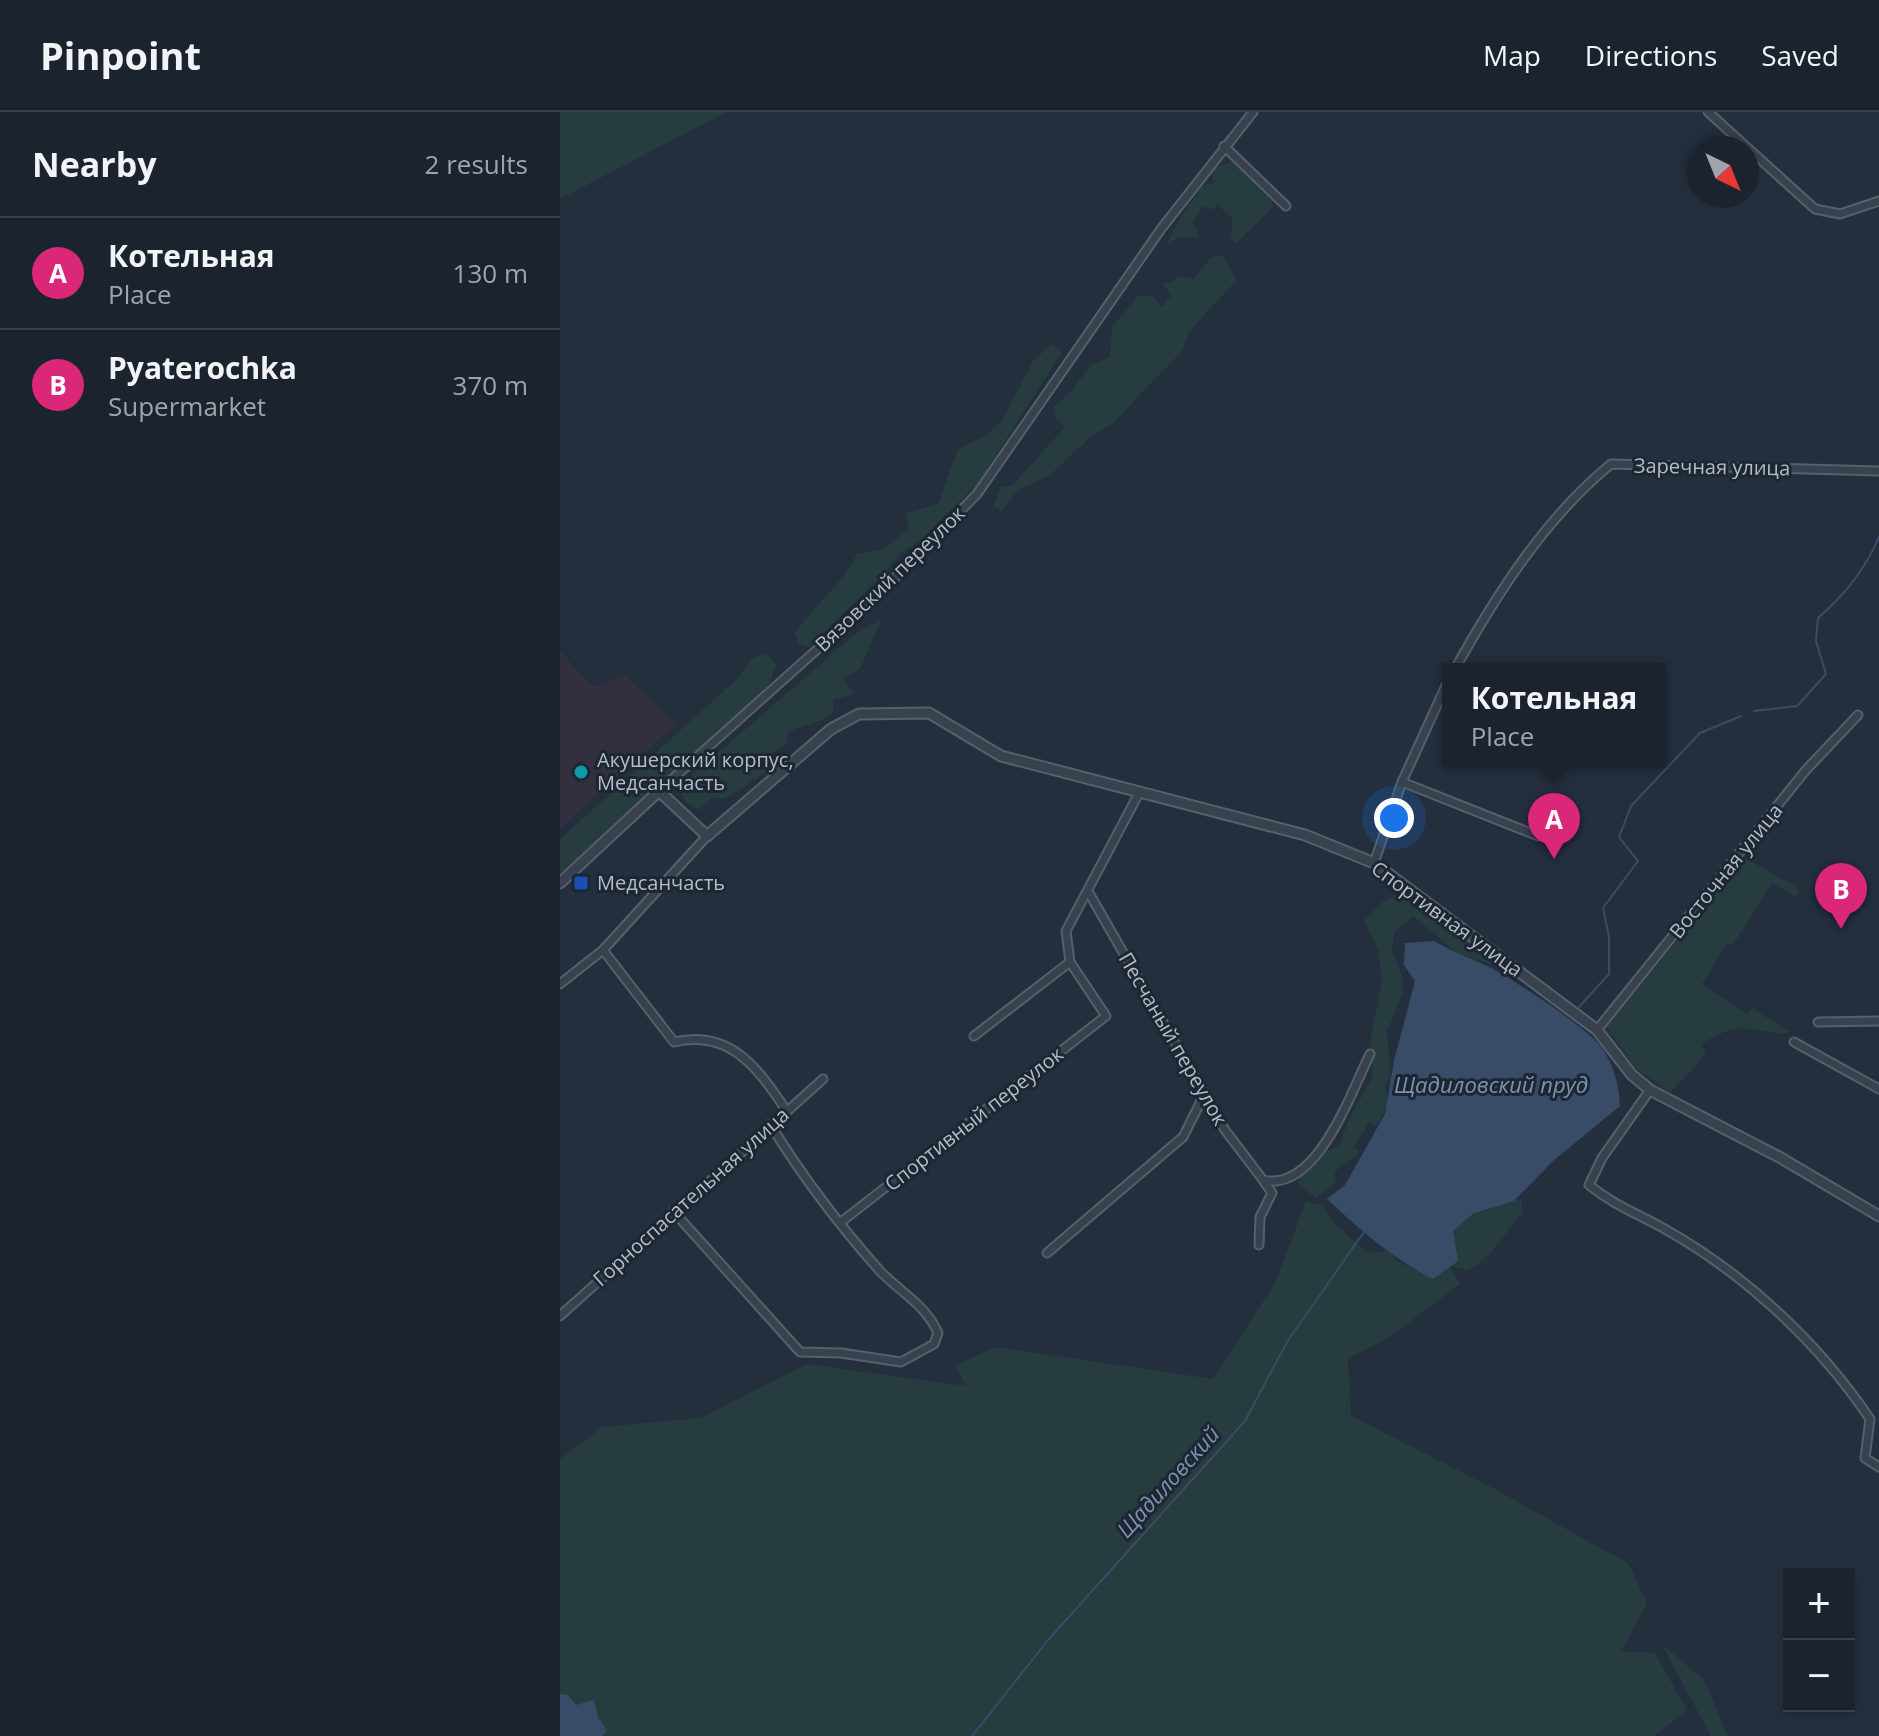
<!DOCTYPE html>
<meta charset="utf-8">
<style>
:root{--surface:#1b232e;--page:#242b36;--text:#f1f3f6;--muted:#a0a4aa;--line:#39404a;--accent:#db2777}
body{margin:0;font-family:"Open Sans",sans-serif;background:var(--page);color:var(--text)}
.controls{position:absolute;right:24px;bottom:24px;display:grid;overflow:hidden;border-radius:0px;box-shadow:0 4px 12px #0003}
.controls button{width:72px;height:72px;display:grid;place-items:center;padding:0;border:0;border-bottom:2px solid var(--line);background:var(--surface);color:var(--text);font:40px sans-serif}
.compass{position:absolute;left:1127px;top:24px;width:72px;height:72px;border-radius:50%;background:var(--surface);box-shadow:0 4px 12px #0003;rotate:137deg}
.you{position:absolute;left:834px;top:706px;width:28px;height:28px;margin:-20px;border:6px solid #fff;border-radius:50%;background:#1a73e8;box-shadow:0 0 0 12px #1a73e833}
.badge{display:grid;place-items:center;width:52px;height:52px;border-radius:50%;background:var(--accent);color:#fff;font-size:26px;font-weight:700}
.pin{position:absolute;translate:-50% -66px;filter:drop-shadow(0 2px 4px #0008)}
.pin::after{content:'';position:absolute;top:42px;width:28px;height:24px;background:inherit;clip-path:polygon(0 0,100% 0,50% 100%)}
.popup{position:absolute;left:882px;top:551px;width:224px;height:104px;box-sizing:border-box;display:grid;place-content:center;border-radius:0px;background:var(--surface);filter:drop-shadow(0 2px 6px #0005);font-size:26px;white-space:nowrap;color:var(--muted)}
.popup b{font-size:30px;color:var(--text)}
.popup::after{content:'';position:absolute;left:50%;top:100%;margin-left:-16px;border:16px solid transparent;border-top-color:var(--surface)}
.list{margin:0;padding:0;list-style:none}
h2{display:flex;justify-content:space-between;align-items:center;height:104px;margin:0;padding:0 32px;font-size:34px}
h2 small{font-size:26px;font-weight:400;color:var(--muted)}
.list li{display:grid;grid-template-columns:52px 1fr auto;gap:24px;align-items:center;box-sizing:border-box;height:112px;padding:0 32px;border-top:2px solid var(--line)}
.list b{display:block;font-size:30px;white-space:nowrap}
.list p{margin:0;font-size:26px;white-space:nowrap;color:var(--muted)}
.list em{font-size:26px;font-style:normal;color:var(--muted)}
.map{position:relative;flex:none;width:1319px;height:1624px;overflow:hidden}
header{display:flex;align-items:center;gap:48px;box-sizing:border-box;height:112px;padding:0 40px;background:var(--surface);border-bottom:2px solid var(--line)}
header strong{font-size:38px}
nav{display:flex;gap:44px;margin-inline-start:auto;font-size:28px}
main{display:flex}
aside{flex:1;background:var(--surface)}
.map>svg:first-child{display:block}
</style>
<header>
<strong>Pinpoint</strong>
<nav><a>Map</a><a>Directions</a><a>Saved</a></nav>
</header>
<main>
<aside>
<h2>Nearby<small>2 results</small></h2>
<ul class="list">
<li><span class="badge">A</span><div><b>Котельная</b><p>Place</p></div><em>130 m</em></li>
<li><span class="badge">B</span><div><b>Pyaterochka</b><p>Supermarket</p></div><em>370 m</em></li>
</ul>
</aside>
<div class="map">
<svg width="1319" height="1624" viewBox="0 0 1319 1624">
<rect width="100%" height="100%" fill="#242f3e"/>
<!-- medical -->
<path fill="#32303f" d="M0 539 33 575 66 564 116 612 0 716Z"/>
<!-- green -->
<path fill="#263c3f" d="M0 0H166L0 87Z
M675 48 711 83 713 95 676 131 670 125 673 107 657 92 653 98 643 94 633 111 640 125 618 126 608 132C614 112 630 93 642 74L653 71 652 57Z
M662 143 677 168 629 219 623 238 551 313 533 323 490 363 458 378 442 399 433 395 441 374H452L505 315 496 306 494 294 510 281 531 253 550 245 552 215 578 184 591 183 602 195 611 184 603 171H611L619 164 633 167 651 146Z
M491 232 502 240 419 370 361 428 339 442 325 461 249 535 239 532 235 521C255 493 282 472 297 442L324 437 349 416 346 401 378 392 398 337 424 325 442 309 473 249Z
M322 506 300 557 282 566 294 582 273 588V600C262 612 243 612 229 620L226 633 212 641 206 660 167 686H151L139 698 126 690 119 678 129 666 294 523Z
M205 541 217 552 208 574 0 763V727L176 568 193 546Z
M1185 746 1233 773 1239 779 1237 786 1212 771 1173 833 1167 831 1142 872 1187 902 1192 896 1230 920 1223 922C1182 917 1180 909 1141 932L1146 941C1136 957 1122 965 1110 981L1077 957 1046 915Z
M840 781 914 831 936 854 897 841 853 804 834 820 832 839 843 866 842 883 827 920 831 965 824 973C830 990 826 1001 815 1014L809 1010 794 1035 800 1040 774 1060 776 1070 756 1086 738 1072 739 1061 761 1041 779 1034 789 1007 813 964 810 930 822 869 818 837 804 809 824 789Z
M937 1081 961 1088 963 1101C943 1121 934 1146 907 1158L890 1154 900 1172 830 1225 788 1247 791 1304 931 1375 1069 1452 1087 1492 1061 1539 1095 1541 1127 1598 1094 1624H0V1347L42 1315 141 1306 246 1252 406 1274 395 1253 436 1235 653 1267 715 1171 746 1090 762 1093 774 1111 808 1141 832 1138 835 1148 857 1159 880 1127Z
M1101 1531 1144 1568 1168 1624H1151Z"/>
<!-- water -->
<path fill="#394c67" d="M874 829C891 839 908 845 925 853 949 864 1028 916 1042 936 1054 954 1059 972 1060 994L993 1049 954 1089 914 1101 893 1119 898 1149 873 1167C832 1147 800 1117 767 1087L785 1073 825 1002 834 949 855 869 844 853 845 831Z
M0 1582 8 1583 16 1593 34 1588 38 1605 47 1619 42 1624H0Z"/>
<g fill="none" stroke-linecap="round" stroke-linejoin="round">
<!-- stream -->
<path stroke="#394c67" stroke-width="2" d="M1194 599 1237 594 1266 562 1256 529 1258 506C1285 483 1305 458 1319 425
M1019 895 1049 862V825L1043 796 1078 749 1059 725 1071 694 1140 621 1181 604
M412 1624 488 1528 685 1309 727 1230 804 1120"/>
<defs>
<path id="minor" d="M1148 0 1255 97 1280 102 1319 89
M664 34 726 94
M895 557C936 483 985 406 1051 352L1319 359
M842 670 978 724
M99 679 319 482 417 382 601 117 693 0
M814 751 842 670 888 569
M529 781 665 1018 703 1068
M43 838 114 930C170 917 198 956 226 998
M0 872 43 838 147 724
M1258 910 1319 909
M1037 918 1246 658 1298 603
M414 924 510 850
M1234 930 1319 977
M1090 978 1042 1046 1029 1073C1054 1093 1076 1101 1103 1116 1184 1161 1258 1230 1310 1307L1305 1346 1319 1355
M113 1099 240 1240 281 1241 341 1250 374 1232 378 1221C366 1193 340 1180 320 1159 279 1113 242 1064 210 1012
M281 1110 546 904 510 850 506 819 579 681
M699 1133 700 1105 712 1081 703 1068C757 1081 791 980 810 942
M487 1141 623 1025 645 981
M0 1204 263 967"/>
<path id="tertiary" d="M0 771 99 679 147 724 271 617 299 602 369 601 441 644 745 723 814 751 1037 918 1072 963 1090 978 1221 1046 1319 1104"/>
</defs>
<!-- minor casing -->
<use href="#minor" stroke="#565f6c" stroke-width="11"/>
<!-- tertiary casing -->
<use href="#tertiary" stroke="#565f6c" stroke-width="13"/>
<!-- minor -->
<use href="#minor" stroke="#38414e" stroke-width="7"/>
<!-- tertiary -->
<use href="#tertiary" stroke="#38414e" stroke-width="9"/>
</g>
<!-- markers -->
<circle fill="#0f9aa8" stroke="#1d2633" stroke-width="3" cx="21" cy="660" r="8"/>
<rect fill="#1a4fb4" stroke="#1d2633" stroke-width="3" x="13" y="763" width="16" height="16" rx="4"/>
<g text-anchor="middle" stroke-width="6" stroke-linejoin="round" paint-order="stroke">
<!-- street labels -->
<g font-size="20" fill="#b4bcc9" stroke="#1d2633">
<text transform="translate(1152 355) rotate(1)" y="7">Заречная улица</text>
<text transform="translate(330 467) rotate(-44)" y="7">Вязовский переулок</text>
<text transform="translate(1166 759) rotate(-51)" y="7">Восточная улица</text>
<text transform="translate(887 807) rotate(36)" y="7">Спортивная улица</text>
<text transform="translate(613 927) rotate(60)" y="7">Песчаный переулок</text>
<text transform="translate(414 1007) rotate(-38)" y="7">Спортивный переулок</text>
<text transform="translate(131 1085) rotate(-42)" y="7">Горноспасательная улица</text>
</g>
<!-- poi labels -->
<g font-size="20" fill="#b4bcc9" stroke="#1d2633" text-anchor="start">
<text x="37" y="655">Акушерский корпус,<tspan x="37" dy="23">Медсанчасть</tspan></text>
<text x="37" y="778">Медсанчасть</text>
</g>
<!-- water labels -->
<g font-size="22" font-style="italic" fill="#7c92b1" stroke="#1d2633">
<text x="931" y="981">Щадиловский пруд</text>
<text transform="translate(608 1370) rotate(-48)" y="8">Щадиловский</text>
</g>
</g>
</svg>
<div class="controls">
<button>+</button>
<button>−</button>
</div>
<svg class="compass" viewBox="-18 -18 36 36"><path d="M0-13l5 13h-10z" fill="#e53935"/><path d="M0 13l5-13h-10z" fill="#a0a4aa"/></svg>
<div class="you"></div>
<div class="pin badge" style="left:994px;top:747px">A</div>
<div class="popup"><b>Котельная</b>Place</div>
<div class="pin badge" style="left:1281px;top:817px">B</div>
</div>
</main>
